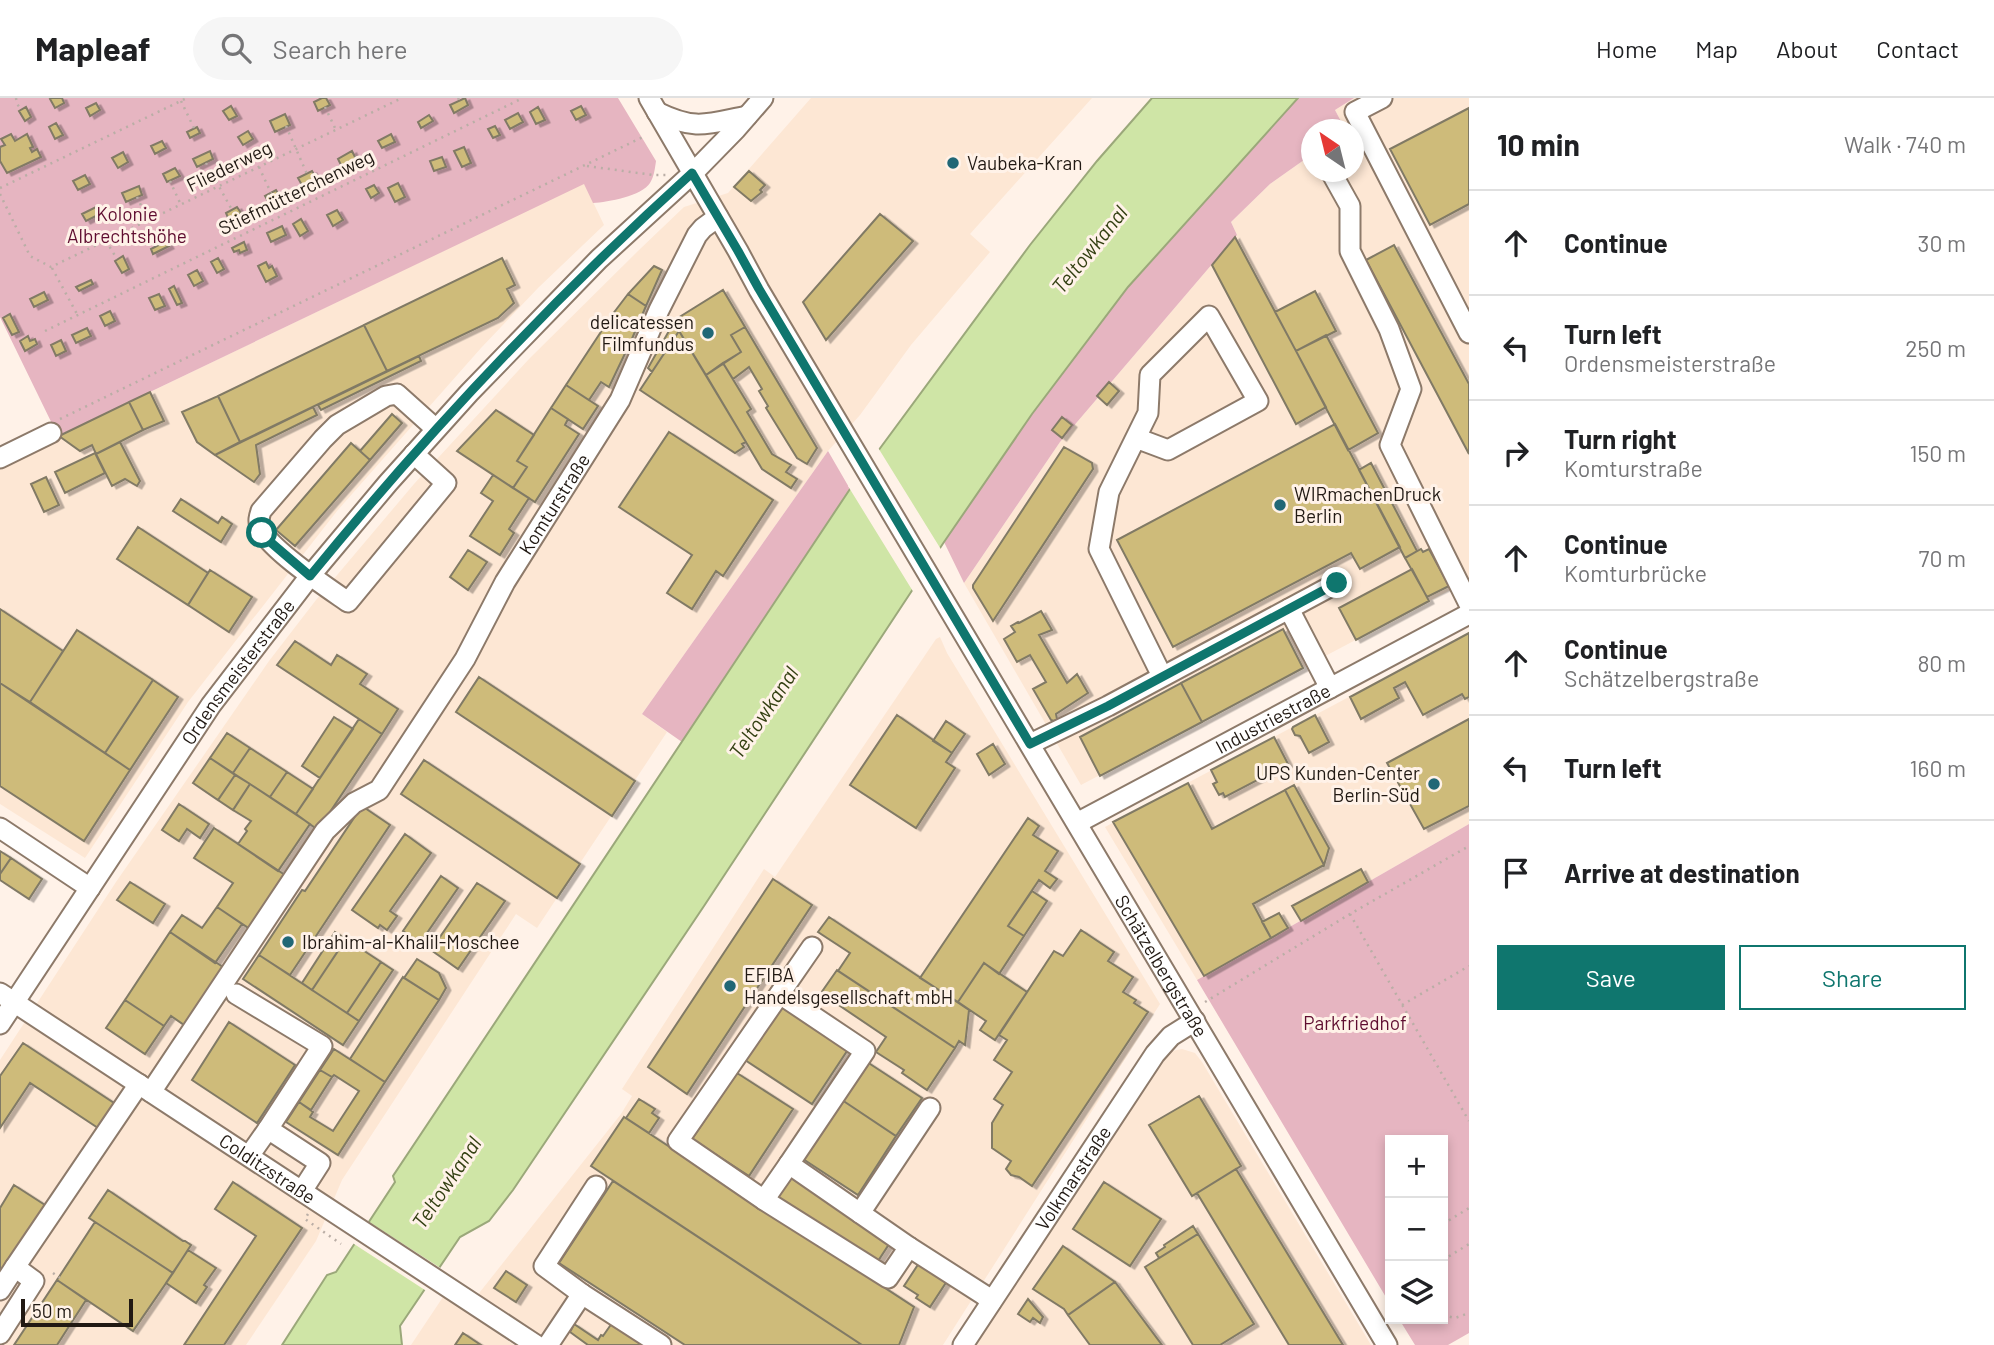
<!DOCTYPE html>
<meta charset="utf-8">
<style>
:root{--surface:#fff;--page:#f6f6f6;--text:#202124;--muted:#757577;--line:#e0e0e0;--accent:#0f766e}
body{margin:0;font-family:Barlow,sans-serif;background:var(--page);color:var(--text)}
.controls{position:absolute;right:21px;bottom:21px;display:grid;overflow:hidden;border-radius:0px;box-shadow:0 4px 10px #0003}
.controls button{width:63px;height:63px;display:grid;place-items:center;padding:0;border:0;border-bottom:2px solid var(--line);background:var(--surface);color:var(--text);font:35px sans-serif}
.compass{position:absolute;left:1301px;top:21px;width:63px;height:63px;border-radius:50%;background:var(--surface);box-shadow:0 4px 10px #0003;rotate:325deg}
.scale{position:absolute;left:21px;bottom:18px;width:112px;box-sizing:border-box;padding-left:7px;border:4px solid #211913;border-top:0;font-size:19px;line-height:24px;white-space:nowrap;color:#211913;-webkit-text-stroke:5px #fff2e8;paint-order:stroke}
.stop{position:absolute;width:21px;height:21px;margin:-16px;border:5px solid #0f766e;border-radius:50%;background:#fff}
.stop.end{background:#0f766e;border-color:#fff;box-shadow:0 2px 7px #0008}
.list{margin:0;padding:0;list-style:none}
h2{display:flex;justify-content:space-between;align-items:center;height:91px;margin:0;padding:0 28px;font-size:30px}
h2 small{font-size:23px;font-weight:400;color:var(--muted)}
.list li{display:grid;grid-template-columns:46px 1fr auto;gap:21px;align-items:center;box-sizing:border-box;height:105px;padding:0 28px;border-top:2px solid var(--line)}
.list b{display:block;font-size:26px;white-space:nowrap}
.list p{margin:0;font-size:23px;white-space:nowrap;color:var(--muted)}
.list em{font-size:23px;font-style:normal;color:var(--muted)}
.actions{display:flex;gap:14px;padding:21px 28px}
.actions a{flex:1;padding:16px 0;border:2px solid var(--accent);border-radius:0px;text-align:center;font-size:24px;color:var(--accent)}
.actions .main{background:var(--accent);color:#fff}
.icon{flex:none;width:38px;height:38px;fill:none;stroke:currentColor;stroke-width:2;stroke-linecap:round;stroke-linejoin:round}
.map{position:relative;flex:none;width:1469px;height:1247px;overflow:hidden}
header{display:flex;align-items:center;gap:42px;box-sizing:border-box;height:98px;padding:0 35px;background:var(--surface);border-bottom:2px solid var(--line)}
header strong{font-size:33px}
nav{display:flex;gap:38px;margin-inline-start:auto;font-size:24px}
.search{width:490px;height:63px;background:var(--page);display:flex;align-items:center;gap:18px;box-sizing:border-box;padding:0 24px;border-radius:38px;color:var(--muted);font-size:26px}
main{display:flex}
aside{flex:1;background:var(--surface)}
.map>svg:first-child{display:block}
</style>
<header>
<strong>Mapleaf</strong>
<div class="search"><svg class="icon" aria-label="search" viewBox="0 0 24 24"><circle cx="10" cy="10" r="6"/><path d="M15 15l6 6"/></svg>Search here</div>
<nav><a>Home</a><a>Map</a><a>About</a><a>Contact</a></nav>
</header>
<main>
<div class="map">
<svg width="1469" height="1247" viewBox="0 0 1469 1247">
<defs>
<filter id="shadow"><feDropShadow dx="4.5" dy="2.5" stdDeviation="0" flood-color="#0004"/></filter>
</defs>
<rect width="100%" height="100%" fill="#fff2e8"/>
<!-- built -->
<path fill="#fde7d4" d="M811 0H1092L970 136 990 154 911 247 860 317 828 353 642 616 667 634 537 830 516 816 342 1082 316 1143 246 1247H0V962L116 784 269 563 316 502 414 386 529 261 639 152 684 109 728 95Z
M1354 0H1469V482L1081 687 964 485 1060 344 1237 137 1231 124 1270 86 1311 57V74H1353V32L1345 31 1335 12Z
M584 85 604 127 538 190 481 250 337 413 188 604 85 760 0 706V366L10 365 61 341 59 338Z
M1469 535V726L1197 882 1105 729Z
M940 539 947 555 1160 906 943 1247H556L494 1206 476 1199 621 1016 632 998 622 991 764 771 775 779 936 541Z
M1182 951 1195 955 1202 964 1371 1247H975L1163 962 1172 953Z
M445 1196 473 1215 491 1231 514 1247H411Z"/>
<!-- green -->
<path fill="#e6b5c1" d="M0 0H618L656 63C655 70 654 79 650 85 642 98 608 104 593 105L584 86 58 338 0 219Z
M1298 0H1354L1335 12 1345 31 1311 32V57L1270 86 1231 124 1237 137 1060 344 964 485 944 444 1032 316 1128 189Z
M828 353 850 391 682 644 642 616Z
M1469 726V1235L1448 1247H1415L1399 1221H1443V1042H1390V1206L1197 882Z"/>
<!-- water -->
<path fill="#cfe5a6" stroke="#9ba87a" stroke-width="2" d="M1152 0H1298L1128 189 1032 316 944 444 704 808 513 1092 489 1123 460 1139 400 1228 402 1247H282L327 1177 336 1174 395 1084 393 1078 850 391 1030 147 1097 63Z"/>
<!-- pier -->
<path fill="#fff2e8" d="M877 348 942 453 914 495 848 388Z
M366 1122 442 1171 428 1194 351 1144Z"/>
<!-- building -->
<path fill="#cebb7a" stroke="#817a65" stroke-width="2" filter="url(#shadow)" d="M52 0H62L64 5 55 10 50 1Z
M322 0H326L330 7 318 13 314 4Z
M465 0 468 7 454 15 450 7Z
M96 5 100 12 90 18 86 10Z
M231 8 237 18 229 22 223 13Z
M581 8 586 17 576 22 571 13Z
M26 9 31 19 25 23 19 13Z
M538 9 545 22 536 26 530 14Z
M1469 10V106L1430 127 1390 51Z
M518 15 523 24 510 31 505 22Z
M285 16 290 27 275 34 270 23Z
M429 17 433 23 421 30 418 24Z
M56 25 63 37 55 41 49 29Z
M495 28 500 37 493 40 488 31Z
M197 29 200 35 190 40 187 34Z
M248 33 253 41 243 47 238 39Z
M11 36 15 43 27 36 33 49 30 50 32 54 37 51 41 59 7 75 0 63V49L5 47 1 41Z
M391 36 395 44 382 50 378 43Z
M162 43 166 50 155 56 151 48Z
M464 49 471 65 462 69 454 53Z
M210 53 213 61 197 69 193 61Z
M352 53 356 61 342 69 338 61Z
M123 54 128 64 118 70 112 60Z
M442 59 446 69 434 73 430 63Z
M175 70 180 78 167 84 163 76Z
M312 73 317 82 303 89 298 80Z
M749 73 765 87 760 92 762 94 751 103 734 89Z
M85 77 90 86 78 92 73 83Z
M398 85 405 99 395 104 388 90Z
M374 87 379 95 371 100 366 91Z
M139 88 142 97 126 104 122 95Z
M276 92 280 99 269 105 265 98Z
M98 108 102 115 86 123 82 116Z
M237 109 241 115 229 122 226 115Z
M337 112 343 122 333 128 327 117Z
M880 116 913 143 826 242 803 204Z
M301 121 308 133 300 138 293 126Z
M282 128 286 137 271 144 267 135Z
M1235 139 1326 309 1296 326 1212 167Z
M166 143 169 148 153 156 151 151Z
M244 144 247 152 240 155 239 152 234 154 232 150Z
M1394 147 1469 286V356L1366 162Z
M123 158 129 171 122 175 115 163Z
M218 160 224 171 217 175 211 164Z
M502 160 515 187 507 191 514 205 498 220 387 273 364 227Z
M266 164 269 170 272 168 277 178 266 184 258 168Z
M654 168 662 172 646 208 628 196Z
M197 172 203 183 194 188 188 177Z
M91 182 93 186 79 193 76 189Z
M174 188 182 205 177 207 169 191Z
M723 192 745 229 731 237 741 254 706 277 673 223Z
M1315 193 1336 233 1296 253 1275 214Z
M44 194 48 202 34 209 30 201Z
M159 196 165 208 155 212 149 200Z
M628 196 646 208 631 243 609 289 601 284 589 302 566 287 612 217Z
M110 213 115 223 105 228 100 218Z
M10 216 19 234 12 237 3 220Z
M674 224 679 233 652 274 648 270Z
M364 227 387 273 240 344 218 298Z
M745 229 817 350 807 366 797 360 766 310 768 308 759 293 762 291 749 269 733 281 723 265 741 254 731 237Z
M87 230 91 238 76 245 72 237Z
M679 233 746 344 742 346 744 349 735 355 640 292Z
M1326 237 1378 335 1348 352 1296 253Z
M28 238 30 243 35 241 37 246 25 253 20 243Z
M61 242 66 253 56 258 51 247Z
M419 258 421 263 321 312 318 307Z
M723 265 751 311 747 314 772 356 791 367 786 374 797 381 791 390 762 371 706 277Z
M1109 284 1119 293 1107 307 1097 298Z
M566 287 598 308 583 331 551 310Z
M150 294 164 323 143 332 129 304Z
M218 298 240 344 215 357 197 344 182 314Z
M129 304 143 332 96 356 92 347 80 353 59 338Z
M313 309 317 317 256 347 260 376 254 384 215 357Z
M551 310 568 321 565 327 579 336 535 404 513 390 527 369 517 363Z
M496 312 534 337 517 363 527 369 513 390 457 353Z
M392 316 402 325 370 362 360 353Z
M1062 319 1072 327 1062 340 1052 332Z
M1335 326 1400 449 1360 471 1351 455 1173 549 1117 442Z
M669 334 773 402 723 478 716 473 692 511 667 495 692 457 619 409Z
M120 344 140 383 137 388 125 381 112 388 96 356Z
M351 345 370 362 295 448 276 432Z
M1064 349 1092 365 1093 371 993 523 973 490V487Z
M95 355 105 375 65 395 55 374Z
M1371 365 1417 453 1405 460 1359 372Z
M493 377 529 400 509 431 514 435 500 457 470 438 493 403 481 395Z
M46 379 59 407 44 414 31 386Z
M181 401 218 425 222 419 232 426 221 444 173 413Z
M138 429 208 475 188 507 117 461Z
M1421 451 1423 454 1429 451 1449 488 1427 499 1405 460Z
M468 452 487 464 468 492 450 479Z
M1412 471 1429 503 1356 542 1339 510Z
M210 472 252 499 229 534 188 507Z
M0 511 63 553 30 604 0 585Z
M1041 513 1052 532 1039 537 1067 585 1077 576 1088 595 1056 616 1057 621 1054 623 1051 622 1033 591 1046 584 1030 557 1017 564 1004 541 1015 534 1011 528 1018 524 1019 525Z
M1283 531 1303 570 1202 624 1181 585Z
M77 532 153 582 105 655 30 604Z
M1469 535V599L1465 601 1462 596 1423 617 1405 584 1394 590 1399 600 1361 621 1350 599Z
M295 543 331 567 337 557 367 576 360 586 398 611 382 636 277 567Z
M479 579 635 683 612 718 456 614Z
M153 582 178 599 130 672 105 655Z
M0 585 130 672 84 743 0 688Z
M1181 585 1202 624 1100 678 1080 639Z
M897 617 952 655 946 664 955 670 916 730 850 687Z
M1315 617 1329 644 1309 655 1300 638 1295 637 1292 631 1293 629Z
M334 619 353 631 320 680 302 668Z
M359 621 382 636 318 732 296 716Z
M1469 621V708L1424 731 1387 665Z
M946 623 965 636 952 655 933 643Z
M227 635 250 650 233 675 210 660Z
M1274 639 1288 666 1225 699 1223 695 1219 697 1213 686 1217 684 1211 672Z
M993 646 1005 666 989 677 977 656Z
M250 650 287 674 270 699 233 675Z
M210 660 235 677 218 702 193 685Z
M424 662 580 766 557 800 401 696Z
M287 674 313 691 296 716 270 699Z
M235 677 250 686 233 712 218 702Z
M1188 685 1212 731 1285 692 1324 767 1253 806 1271 840 1204 878 1113 724Z
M250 686 310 726 278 773 238 746 247 733 245 731 251 723 233 712Z
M1294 687 1329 750 1324 767 1285 692Z
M179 706 209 726 200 740 187 731 179 743 162 732Z
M362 708 390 727 290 877 259 857 302 792 305 793Z
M1028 720 1039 728 1033 737 1058 753 1045 773 1057 781 1050 790 1039 782 1008 828 1024 838 999 876 984 865 958 904 920 880Z
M214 730 288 779 253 833 217 809 233 785 194 760Z
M405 736 431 755 390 813 397 818 387 832 380 827 378 830 352 812Z
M0 753 11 760 0 776Z
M11 760 42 781 29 801 0 782V776Z
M1361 771 1368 784 1301 823 1292 808Z
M441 778 458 790 420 845 403 833Z
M773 781 812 807 687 996 648 969Z
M130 784 165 806 153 825 117 802Z
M477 785 505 803 458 871 431 852Z
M1032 793 1047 803 1024 838 1008 828Z
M217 809 242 826 215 865 170 834 182 817 202 830Z
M1279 815 1288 830 1271 840 1262 824Z
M829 819 969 912 965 947 959 943 955 950 838 873 850 855 818 834Z
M1081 832 1114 854 1108 863 1133 879 1123 894 1136 902 1134 905 1148 914 1032 1088 1019 1079 1011 1077 1006 1071 1011 1063 992 1050V1025L1003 1007 994 1001 1012 974 994 962 1007 942 999 937 1054 853 1063 858Z
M170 834 226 871 187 929 171 918 164 928 125 902Z
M335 834 346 841 312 892 302 885Z
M346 841 381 864 347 915 312 892Z
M259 857 359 923 343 947 243 881Z
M417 861 439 875 446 890 439 902 404 880Z
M381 864 393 872 359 923 347 915Z
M984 865 1027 894 995 942 980 932 986 923 958 904Z
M837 872 955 950 927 992 902 975 904 972 876 954 886 939 821 895Z
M403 879 439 902 385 984 350 961Z
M125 902 164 928 145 956 106 930Z
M782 906 849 950 812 1006 745 962Z
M229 924 295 967 257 1025 192 982Z
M23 945 117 1007 98 1030 30 985 0 1030V978Z
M334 951 385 984 338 1057 286 1024 299 1004 313 1014 310 1019 333 1033 359 993 334 977 332 979 320 972Z
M864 962 922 1000 896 1038 839 1000Z
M320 972 332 979 311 1012 299 1004Z
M737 975 793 1011 749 1078 692 1041Z
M1199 998 1241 1068 1192 1098 1149 1027Z
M839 1000 896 1038 858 1097 800 1059Z
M639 1001 655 1011 652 1015 659 1020 649 1035 626 1020Z
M624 1019 914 1209 899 1247H862L591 1068Z
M1236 1071 1343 1247H1289L1197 1095Z
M791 1073 893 1140 878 1163 775 1097Z
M613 1083 862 1247H685L559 1165Z
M233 1084 302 1130 224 1247H184L256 1138 215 1111Z
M1104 1084 1161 1121 1130 1168 1073 1131Z
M14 1087 45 1107 0 1177V1110Z
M108 1092 183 1143H185L191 1147 173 1175 89 1120Z
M95 1124 173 1175 133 1233 57 1182Z
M1193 1128 1198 1136 1159 1160 1156 1155 1165 1149 1164 1147Z
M1198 1136 1254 1226 1220 1247H1193L1145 1169Z
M1063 1148 1115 1184 1068 1217 1064 1211 1033 1191Z
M188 1152 216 1170 204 1187 207 1189 196 1205 166 1185Z
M921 1162 949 1180 930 1209 916 1200 918 1197 904 1188Z
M506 1173 527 1187 516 1204 494 1190Z
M57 1182 86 1202 57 1247H14Z
M1115 1184 1162 1247H1090L1068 1217Z
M1028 1201 1043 1219 1040 1225 1033 1220 1030 1224 1018 1216Z
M612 1225 646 1247H588L570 1234 574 1226 598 1242 601 1237 603 1238Z
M463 1235 481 1247H455Z"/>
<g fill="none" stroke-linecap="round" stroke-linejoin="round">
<defs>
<g id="minor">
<path id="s1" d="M649 0 738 153 759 192 1387 1247"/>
<path d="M1382 0 1355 14 1469 235"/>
<path d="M657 14C696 33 707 26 747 18"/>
<path d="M1331 74 1350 108V153L1389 231 1411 291 1390 347 1469 506"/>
<path d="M1136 340 1168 352 1258 303 1209 218 1150 277 1148 315 1109 394 1099 451 1162 578"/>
<path d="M414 356 446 385 348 504C328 490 267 450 260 429 258 423 259 419 261 413L323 341 337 327 386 298 397 296 436 331"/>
<path d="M0 360 51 335"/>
<path d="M1289 511 1330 590"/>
<path d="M1030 646 1108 608 1337 485"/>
<path id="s2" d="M1077 725 1469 516"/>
<path d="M0 730 90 790"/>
<path d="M812 849 678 1043 764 1102 789 1066 909 1149 984 1197 991 1204"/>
<path id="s3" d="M0 895 536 1247"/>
<path d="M236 896 322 948 268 1031"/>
<path d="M780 896 865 953 789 1066"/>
<path id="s4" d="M0 926 211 607 310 478 388 385 469 295 599 161 693 75 736 31 763 0"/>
<path id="s5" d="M151 994 325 733 354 705 379 692 465 561 505 484 620 302 659 212 697 137 703 130 718 119"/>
<path d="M249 1058 268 1031 320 1065 302 1093"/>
<path d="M764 1102 888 1180 909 1149"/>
<path d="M860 1115 930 1010"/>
<path d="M0 1192 15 1169"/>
<path d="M582 1196 661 1247"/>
<path d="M0 1236 34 1183 15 1169 139 986"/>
<path d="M548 1247 582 1196 544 1168 596 1088"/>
<path id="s6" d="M963 1247 1155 956 1171 938 1195 923"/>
</g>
</defs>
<!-- minor casing -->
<use href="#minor" stroke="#8d7a6a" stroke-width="23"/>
<!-- path -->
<path stroke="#baaea6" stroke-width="2.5" stroke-dasharray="2 5" stroke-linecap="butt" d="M16 0 17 6 22 12
M458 0 459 2
M181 3 194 30
M325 9 336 32
M286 28 307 76
M206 65 232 112
M587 68 653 77H667
M259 69 271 95
M170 83 181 107
M0 90 187 0
M0 96 30 158 51 169 402 0
M137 99 148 122
M144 124 157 148
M106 143 117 161
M52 170 77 216
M45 233 523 0
M60 321 645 38
M1350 816 1469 1023
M1205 904 1350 816 1469 748
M1402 907 1469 868
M308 1116 305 1121 341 1146
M1443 1126 1469 1110
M1443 1162 1469 1146
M1388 1174 1390 1175
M53 1175 60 1180
M1443 1217 1455 1220 1469 1215
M1395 1223 1398 1221"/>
<!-- minor -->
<use href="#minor" stroke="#fff" stroke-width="19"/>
</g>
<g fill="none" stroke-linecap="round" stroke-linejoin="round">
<!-- route -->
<path stroke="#0f766e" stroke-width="9" d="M262 435 268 442 310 478C428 334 555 199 692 75L738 153 759 191 1030 646 1108 608 1337 485"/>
</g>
<!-- markers -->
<g fill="#216776" stroke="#fff2e8" stroke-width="2.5">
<circle cx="953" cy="65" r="7"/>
<circle cx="708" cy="235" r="7"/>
<circle cx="1280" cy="407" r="7"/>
<circle cx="1434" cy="686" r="7"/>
<circle cx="288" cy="844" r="7"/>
<circle cx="730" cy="888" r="7"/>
</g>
<g text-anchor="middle" stroke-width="6" stroke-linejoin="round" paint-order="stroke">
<!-- poi labels -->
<g font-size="19" fill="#211913" stroke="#fff2e8" text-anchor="start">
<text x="967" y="72">Vaubeka-Kran</text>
<text x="694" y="231" text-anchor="end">delicatessen<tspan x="694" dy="22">Filmfundus</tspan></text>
<text x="1294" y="403">WIRmachenDruck<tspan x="1294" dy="22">Berlin</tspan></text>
<text x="1420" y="682" text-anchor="end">UPS Kunden-Center<tspan x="1420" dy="22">Berlin-Süd</tspan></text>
<text x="302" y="851">Ibrahim-al-Khalil-Moschee</text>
<text x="744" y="884">EFIBA<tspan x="744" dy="22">Handelsgesellschaft mbH</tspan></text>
</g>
<!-- street labels -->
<g font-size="19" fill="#211913" stroke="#fff2e8">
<text transform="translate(229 68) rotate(-26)" y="7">Fliederweg</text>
<text transform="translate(296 94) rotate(-26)" y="7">Stiefmütterchenweg</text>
<text dy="7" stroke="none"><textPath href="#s5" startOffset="718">Komturstraße</textPath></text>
<text dy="7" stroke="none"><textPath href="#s4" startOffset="425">Ordensmeisterstraße</textPath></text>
<text dy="7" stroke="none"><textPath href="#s2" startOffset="222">Industriestraße</textPath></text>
<text dy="7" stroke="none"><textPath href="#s1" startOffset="1008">Schätzelbergstraße</textPath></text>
<text dy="7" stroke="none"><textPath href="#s3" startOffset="320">Colditzstraße</textPath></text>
<text dy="7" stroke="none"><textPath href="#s6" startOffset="200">Volkmarstraße</textPath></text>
</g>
<!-- park labels -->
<g font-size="19" fill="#5f0d30" stroke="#fff2e8">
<text x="127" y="123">Kolonie<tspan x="127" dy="22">Albrechtshöhe</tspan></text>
<text x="1355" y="932">Parkfriedhof</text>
</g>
<!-- water labels -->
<g font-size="21" font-style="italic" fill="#334012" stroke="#fff2e8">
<text transform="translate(1090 152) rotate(-51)" y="7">Teltowkanal</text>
<text transform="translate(764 615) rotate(-56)" y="7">Teltowkanal</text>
<text transform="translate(447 1085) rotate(-56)" y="7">Teltowkanal</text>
</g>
</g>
</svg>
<div class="controls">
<button>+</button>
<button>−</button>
<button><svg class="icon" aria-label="layers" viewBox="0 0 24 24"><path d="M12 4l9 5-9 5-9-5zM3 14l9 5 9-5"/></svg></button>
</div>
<svg class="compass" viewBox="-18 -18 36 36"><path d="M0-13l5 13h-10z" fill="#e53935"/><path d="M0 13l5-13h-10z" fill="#757577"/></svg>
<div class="scale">50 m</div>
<div class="stop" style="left:262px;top:435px"></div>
<div class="stop end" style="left:1337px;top:485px"></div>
</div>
<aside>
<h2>10 min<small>Walk · 740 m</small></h2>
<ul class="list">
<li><svg class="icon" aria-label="ahead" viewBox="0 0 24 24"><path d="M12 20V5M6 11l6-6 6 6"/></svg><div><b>Continue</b></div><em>30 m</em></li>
<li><svg class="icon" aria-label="left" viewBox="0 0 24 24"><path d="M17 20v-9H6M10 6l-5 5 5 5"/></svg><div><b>Turn left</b><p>Ordensmeisterstraße</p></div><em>250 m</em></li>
<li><svg class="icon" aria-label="right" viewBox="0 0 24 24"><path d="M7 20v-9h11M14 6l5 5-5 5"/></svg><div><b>Turn right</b><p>Komturstraße</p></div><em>150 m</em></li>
<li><svg class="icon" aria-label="ahead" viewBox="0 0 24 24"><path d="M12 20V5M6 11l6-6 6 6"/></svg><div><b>Continue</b><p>Komturbrücke</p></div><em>70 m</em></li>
<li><svg class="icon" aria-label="ahead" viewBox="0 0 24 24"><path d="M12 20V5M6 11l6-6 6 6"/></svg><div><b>Continue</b><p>Schätzelbergstraße</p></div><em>80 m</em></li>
<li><svg class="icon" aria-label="left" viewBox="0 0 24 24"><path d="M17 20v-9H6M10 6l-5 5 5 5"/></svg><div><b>Turn left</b></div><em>160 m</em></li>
<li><svg class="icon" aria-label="arrive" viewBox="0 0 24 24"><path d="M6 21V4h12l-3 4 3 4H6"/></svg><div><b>Arrive at destination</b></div></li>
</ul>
<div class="actions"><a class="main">Save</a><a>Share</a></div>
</aside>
</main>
